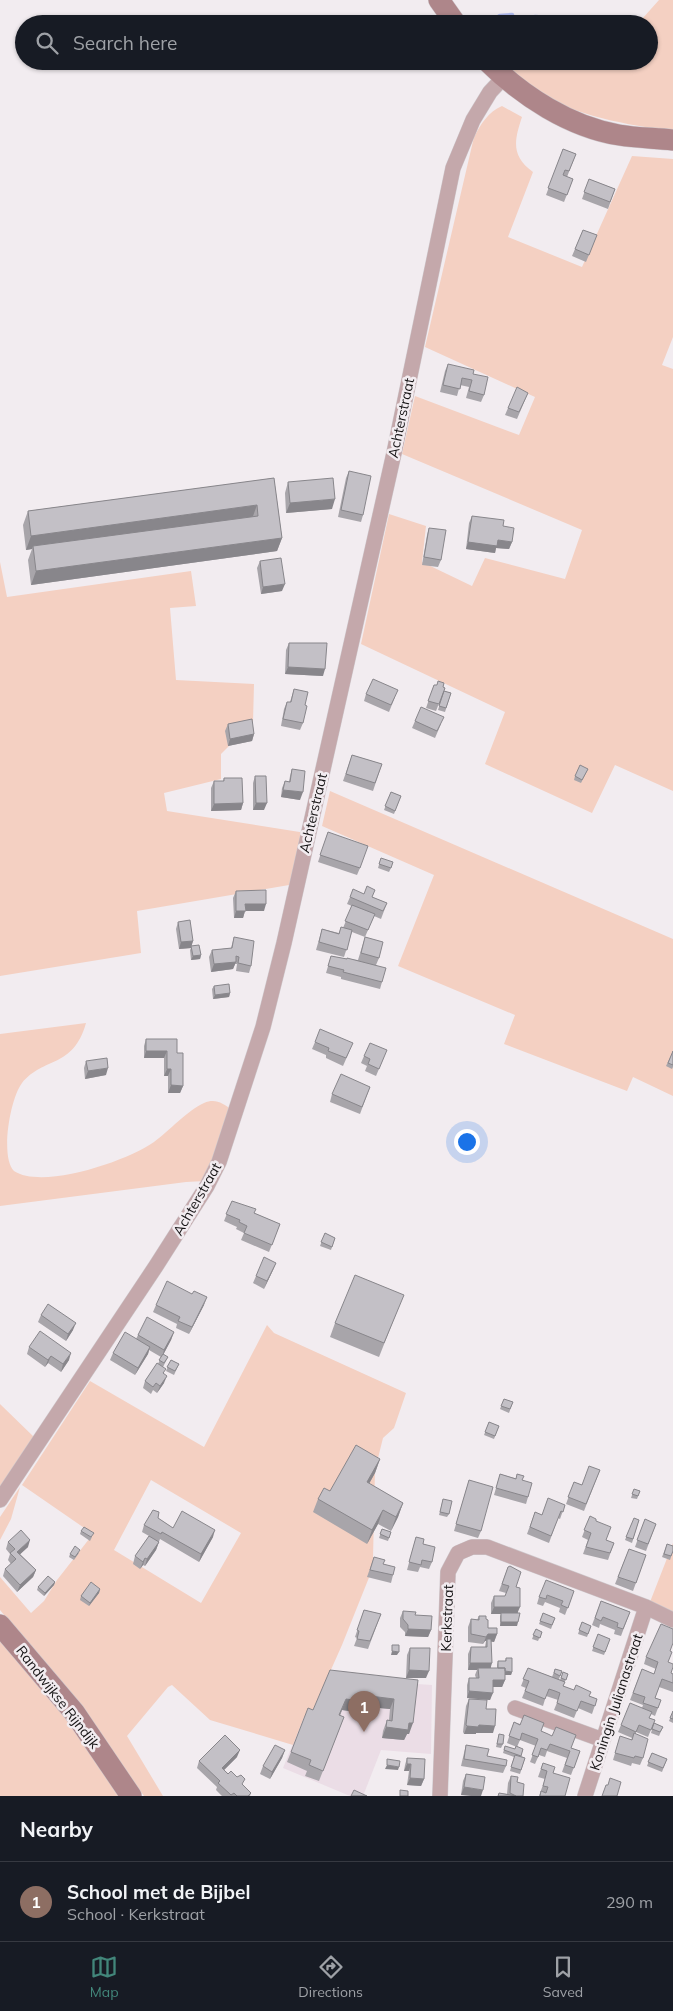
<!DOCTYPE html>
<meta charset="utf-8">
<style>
:root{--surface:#171b24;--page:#20242c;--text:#f1f3f6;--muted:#9ea1a6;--line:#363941;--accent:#42867a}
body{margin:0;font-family:Mulish,sans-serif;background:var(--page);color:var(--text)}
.you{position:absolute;left:466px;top:1141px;width:18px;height:18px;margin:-12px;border:4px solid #fff;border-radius:50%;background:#1a73e8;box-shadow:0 0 0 8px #1a73e833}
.badge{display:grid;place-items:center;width:32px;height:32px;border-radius:50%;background:var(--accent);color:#fff;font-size:16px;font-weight:700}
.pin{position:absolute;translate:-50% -41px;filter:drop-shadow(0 1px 2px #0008)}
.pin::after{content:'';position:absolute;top:26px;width:18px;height:15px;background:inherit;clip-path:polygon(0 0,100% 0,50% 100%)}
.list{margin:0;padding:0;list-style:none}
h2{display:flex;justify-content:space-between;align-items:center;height:65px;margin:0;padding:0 20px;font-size:21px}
h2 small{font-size:16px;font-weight:400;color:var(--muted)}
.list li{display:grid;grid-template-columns:32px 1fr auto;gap:15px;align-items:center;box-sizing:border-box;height:80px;padding:0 20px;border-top:1px solid var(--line)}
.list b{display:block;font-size:19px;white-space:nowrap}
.list p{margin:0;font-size:16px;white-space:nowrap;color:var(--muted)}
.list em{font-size:16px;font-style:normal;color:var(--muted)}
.icon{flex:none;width:28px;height:28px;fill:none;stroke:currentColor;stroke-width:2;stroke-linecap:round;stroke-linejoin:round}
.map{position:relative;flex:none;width:673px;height:1796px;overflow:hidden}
.search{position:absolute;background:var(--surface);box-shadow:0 1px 4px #0004;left:15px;right:15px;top:15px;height:55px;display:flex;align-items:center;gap:12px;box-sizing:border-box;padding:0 18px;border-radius:28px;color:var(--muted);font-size:19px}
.sheet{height:145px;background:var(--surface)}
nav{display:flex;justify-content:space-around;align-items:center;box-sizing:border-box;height:70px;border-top:1px solid var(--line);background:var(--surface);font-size:14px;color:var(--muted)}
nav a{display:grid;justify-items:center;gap:2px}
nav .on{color:var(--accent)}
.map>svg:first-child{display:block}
</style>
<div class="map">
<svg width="673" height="1796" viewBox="0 0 673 1796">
<rect width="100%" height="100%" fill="#f2ecf0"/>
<!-- built -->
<path fill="#ebdde6" d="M327 1678 432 1685 431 1754 381 1750 363 1796H350L283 1768 304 1716 309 1718Z"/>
<!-- green -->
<path fill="#f4d0c2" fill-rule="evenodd" d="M659 0H673V131C627 125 576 116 536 92 523 84 512 71 501 61H649V24H635L642 19Z
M521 19H526L573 24H498Z
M502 106 522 117C514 141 511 156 533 172L508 237 582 267 632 156 673 159V337L662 365 673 369V791L615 765 592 813 485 764 505 712 361 644 389 514 426 526 422 562 472 586 485 558 565 579 582 530 402 454 415 396 519 435 535 397 425 347 474 137C481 124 488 112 502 106Z
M0 562 7 597 191 571 196 606 170 608 176 680 254 684 253 722 221 754V779L164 793 167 811 306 833 295 884 137 911 141 953 0 976Z
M330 791 673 939V1096L633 1077 627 1091 504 1044 515 1015 398 966 434 875 322 826Z
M86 1023C73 1069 44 1056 22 1083 10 1099 0 1157 14 1171 43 1190 127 1161 154 1142 169 1131 188 1110 204 1103 215 1098 223 1103 232 1110L205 1181 186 1182 0 1206V1034Z
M267 1325 274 1333 406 1393 394 1428 383 1438 375 1470 373 1559 370 1575 342 1645 309 1719 304 1717 293 1745 210 1720 172 1685 168 1687 127 1736 163 1796H144L67 1692 0 1610V1577L31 1613 44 1601 57 1580 93 1534 22 1485 90 1381 204 1447ZM151 1480 241 1533 201 1603 114 1550Z
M0 1404 35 1438 0 1492Z
M20 1487 11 1519 0 1540V1517Z
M673 1543V1612L650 1602Z
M0 1635 128 1796H0Z"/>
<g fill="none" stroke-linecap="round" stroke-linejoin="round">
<!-- stream -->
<path stroke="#b2bcf0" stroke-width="4.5" d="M535 17 625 23 630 22 634 18
M487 24 500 16 512 15"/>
<defs>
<path id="street" d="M0 1500 156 1266 207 1186 219 1162 263 1027 284 943 394 453 453 168 473 120 490 92 504 77
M515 1708 603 1740
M440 1796 448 1572 458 1553 472 1547H487L646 1607 673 1620
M585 1796 646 1607"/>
<path id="secondary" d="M439 0 456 24
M487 61C522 96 570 127 619 135 637 138 655 138 673 140
M0 1625 74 1712 131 1796"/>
</defs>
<!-- street casing -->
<use href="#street" stroke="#cfc9cd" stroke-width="16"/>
<!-- secondary casing -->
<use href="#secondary" stroke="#cfc9cd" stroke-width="22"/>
<!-- street -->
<use href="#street" stroke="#c4a8ab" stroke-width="15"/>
<!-- secondary -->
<use href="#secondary" stroke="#ae868a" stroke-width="21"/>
</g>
<!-- wall -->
<path fill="#a8a5aa" d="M563 149 576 154 567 177 573 179 564 202 546 195Z
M589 179 615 189 608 209 582 199Z
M583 230 597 235 586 262 572 256Z
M448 364 473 374 484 395 481 402 466 398 469 387 460 385 457 396 440 392 445 371Z
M528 393 517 419 505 415 508 408Z
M349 471 363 515 361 522 338 517 346 478Z
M274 478 282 538 277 551 31 585 28 560 32 549 26 550 23 525 28 511Z
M288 482 332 509 286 513 285 493Z
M472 516 503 526 512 542 509 549 496 548 495 553 466 549 469 523Z
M429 528 441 560 438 567 422 565 427 535Z
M260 561 282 591 261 594 257 568Z
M289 643 323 676 285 674 286 650Z
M434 685 445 688 436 711 426 708Z
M294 689 305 705 303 723 300 730 281 726 284 709 287 702H290Z
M444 691 451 693 445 712 438 710Z
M366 694 395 697 389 712 364 701Z
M415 721 441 724 435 738 412 728Z
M228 724 254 734 252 741 228 746 225 731Z
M352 755 382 764 373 791 343 781Z
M292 769 300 800 281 797 282 788 285 781 289 782 290 776Z
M588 769 581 783 574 780 575 776Z
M255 776 264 810H253V783Z
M224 778 243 803 241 810 211 811V788L214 781H223Z
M391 792 401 796 394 814 384 810Z
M328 832 360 868 357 875 318 862Z
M381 858 391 868 389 872 378 868Z
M236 891 264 911H245L243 918H234L233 898Z
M350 897H372L387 903 381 919 374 916 365 937 379 958 376 965 382 982 380 989 341 979V977L326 973 331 956 347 959 358 960 365 937 352 932 344 957 316 950 322 929 339 933 341 927 343 928 352 906 347 904Z
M178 922 193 941 191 946 201 955 200 959 191 960 190 950 191 948 179 949 176 929Z
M234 937 251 966 249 973 236 971 237 964H235L233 969 211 972 209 957 212 950 231 948Z
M214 986 230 993 229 997 213 999 212 989Z
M146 1039 177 1053 183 1086 180 1093H168V1076H164V1058H144V1046Z
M315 1042 350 1050 343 1066 326 1058V1055L312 1049Z
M673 1051V1067L672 1069 666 1066Z
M364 1056 384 1057 376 1076 365 1071 367 1066 361 1063Z
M86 1061 106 1075 85 1079 84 1068Z
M370 1087 360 1114 330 1102 332 1094Z
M232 1201 254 1213 280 1224 269 1252 241 1240 244 1233 236 1229 237 1227 224 1221Z
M325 1233 335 1238 331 1250 320 1246Z
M276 1263 273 1270 264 1289 253 1283 256 1276Z
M156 1305H204L189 1334 176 1328 177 1324 153 1312Z
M398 1309 379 1357 330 1337 335 1323Z
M41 1315 73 1330 66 1341 38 1322Z
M174 1332 171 1340 163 1355 168 1357 163 1367 164 1374V1383L157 1393 153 1390 151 1394 143 1388 145 1381 158 1364 161 1357 149 1350 148 1354 135 1375 110 1360 113 1353 136 1339 138 1335Z
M29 1347 69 1360 61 1372 48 1363 45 1367 27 1354Z
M171 1360 179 1364 174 1375 166 1371Z
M504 1399 513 1402 509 1413 500 1409Z
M489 1422 499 1426 494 1439 484 1435Z
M380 1459 375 1473 369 1484 403 1503 398 1517 391 1531 378 1524 367 1544 313 1512 318 1499Z
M600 1470 584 1511 566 1504 574 1482 582 1485Z
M500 1474 522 1480 528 1497 526 1504 494 1495Z
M469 1480 481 1531 478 1538 454 1531Z
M634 1489 640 1491 637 1499 631 1498Z
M443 1499 449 1514 447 1517 439 1515Z
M565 1505 560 1519 558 1518 549 1543 527 1534 535 1512 542 1515Z
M590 1516 596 1521 606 1540 614 1543 608 1560 583 1554 588 1540 582 1537Z
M158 1518 173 1528 213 1537 199 1562 160 1539 156 1550 145 1566 143 1565 140 1569 133 1564 135 1556 149 1536 142 1532 144 1525Z
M634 1518 639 1520 632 1543 625 1540Z
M645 1519 656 1524 646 1551 635 1547Z
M382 1529 391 1532 388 1541 379 1538Z
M81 1531 92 1537 90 1541 80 1534Z
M416 1537 423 1544 432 1562 429 1569 420 1567 418 1572 407 1570Z
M8 1542 28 1547 20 1554 36 1570 33 1577 17 1592 3 1576 5 1569 11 1564 8 1560 10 1554 6 1549Z
M667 1544 673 1551 670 1560 662 1557Z
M629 1549 646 1555 633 1591 615 1584Z
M79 1553 74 1560 69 1557 70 1554Z
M374 1557 383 1564 393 1575 391 1583 367 1577Z
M508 1567 516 1587 518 1613 517 1626H500V1616L501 1614H491V1603L494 1596H505L506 1593 499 1591Z
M55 1582 54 1585 44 1596 37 1590 38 1587Z
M100 1589 99 1593 89 1606 80 1600 81 1596Z
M574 1591 565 1615 559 1612 560 1608 545 1602 543 1606 537 1604 539 1597Z
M601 1601 630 1612 621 1636 614 1634 615 1630 600 1624 599 1628 592 1625Z
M364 1610 381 1614 368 1649 354 1646 357 1638 355 1637Z
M403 1611 415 1615 431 1630 428 1637 405 1636V1632L400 1627V1618Z
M543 1613 555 1618 551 1629 539 1624Z
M479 1616 488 1628 497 1634 494 1642 491 1641V1668H497V1665L498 1661H505L506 1658 512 1672 511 1675H505V1680L502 1687H493L490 1700 467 1698V1685L469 1678H476L475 1675 477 1670H468V1654L471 1647H485L486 1641H485L483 1644 468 1642V1627L471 1619 477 1620Z
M582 1622 591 1626 587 1637 578 1634Z
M536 1629 542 1632 538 1641 532 1639Z
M598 1634 610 1639 604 1655 592 1651Z
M410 1648 426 1678H406L407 1655Z
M670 1651 668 1662 671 1673 673 1674V1692L659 1687 655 1698 661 1700 655 1716 651 1714 649 1718 655 1720 648 1737 636 1732V1734L643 1758 640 1765 632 1763 631 1766 613 1760 620 1736 631 1740 632 1738 618 1732 621 1725 642 1708 643 1705 630 1700 642 1669 654 1674 656 1669 644 1664 646 1657Z
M528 1668 552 1677 555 1669 562 1671 559 1679 560 1680 563 1672 568 1674 563 1686 597 1699 592 1714 578 1708 574 1718 554 1710 558 1700 546 1696 543 1706 522 1698 526 1688 521 1686Z
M418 1680 409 1734H407L404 1740 382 1738 383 1731 387 1720H389L390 1709 359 1706 357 1712 342 1710 340 1716 344 1717 319 1781 305 1776 307 1771 287 1762 291 1752 313 1710Z
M469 1699 486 1709 493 1733H476V1734H464L463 1732 466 1706Z
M673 1711V1723L669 1721Z
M514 1722 541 1731 571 1748 580 1751 571 1775 562 1772 567 1758 547 1751 545 1757 539 1755 535 1764 530 1762 536 1746 520 1740 517 1747 507 1743Z
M654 1723 663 1727 659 1736 651 1733Z
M499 1734 503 1744 501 1748 496 1747Z
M466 1745 506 1766 503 1773 461 1766 464 1753Z
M505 1746 515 1749H523L521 1756 525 1758 520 1774 510 1771 514 1757 503 1753Z
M285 1750 282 1758 270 1779 260 1774 263 1766Z
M652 1753 667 1759 662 1772 647 1766Z
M237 1757 224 1770 242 1785 251 1793 250 1796H222L216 1790 217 1787 197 1768 199 1761Z
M407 1758 424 1779 421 1786 407 1785 409 1771H404L405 1765Z
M543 1763 553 1773 565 1796H539L545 1779 538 1777Z
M466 1774 485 1777 461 1795 463 1781Z
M511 1776 517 1782 523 1796H498L499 1793 507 1794 508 1783Z"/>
<!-- shaded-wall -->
<path fill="#88868b" d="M335 499 332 509 286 513 290 503Z
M257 505 252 519 33 546 32 549 26 550 31 536Z
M282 538 277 551 31 585 36 571Z
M498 540 512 542 509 549 496 548 495 553 466 549 468 542Z
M285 584 282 591 261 594 263 587Z
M288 667 325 669 323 676 285 674Z
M254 734 252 741 228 746 230 739Z
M283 790 303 792 300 800 281 797Z
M243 803 241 810 211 811 214 804Z
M256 803H267L264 810H253Z
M245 904H266L264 911H245L243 918H234L236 911Z
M193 941 191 948 179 949 181 942Z
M201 955 200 959 191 960 193 956Z
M236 962 233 969 211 972 214 964Z
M230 993 229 997 213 999 215 995Z
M146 1051H167L164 1058H144Z
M108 1068 106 1075 85 1079 88 1071Z
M167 1069H171L168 1076H164Z
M171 1085 183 1086 180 1093H168Z
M276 1263 273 1270 264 1289 267 1281Z
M207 1297 204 1305 189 1334 192 1327Z
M76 1323 73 1330 66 1341 68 1334Z
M174 1332 171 1340 162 1357 164 1350Z
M150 1347 148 1354 135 1375 138 1368Z
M71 1353 69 1360 61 1372 63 1364Z
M51 1356 48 1363 45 1367 48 1360Z
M167 1376 164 1383 157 1393 160 1386Z
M380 1459 375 1473 362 1496 367 1482Z
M403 1503 398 1517 391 1531 396 1517Z
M383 1510 378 1524 367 1544 372 1530Z
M215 1530 213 1537 199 1562 201 1554Z
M30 1540 28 1547 15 1559 17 1552Z
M159 1542 156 1550 145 1566 147 1559Z
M145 1558 143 1565 140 1569 143 1562Z
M36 1570 33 1577 17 1592 20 1585Z
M55 1582 54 1585 44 1596 45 1593Z
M100 1589 99 1593 89 1606 90 1603Z
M494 1607H520L517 1614H491Z
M501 1622H518L517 1626H500Z
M408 1629 431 1630 428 1637 405 1636Z
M488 1634H497L494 1642 487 1641V1639L486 1641H485L483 1644 486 1637Z
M392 1651 399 1652 397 1655H391Z
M470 1663H492L490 1670 478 1668 477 1670H468Z
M409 1670 429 1671 426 1678H406Z
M498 1671 512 1672 511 1675H497Z
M493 1680H505L502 1687H490Z
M469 1691 493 1693 490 1700 467 1698Z
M362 1695 394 1699 390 1709 359 1706 357 1712 342 1710 335 1726 346 1699Z
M409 1723H413L409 1734H407L404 1740 382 1738 386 1727Z
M479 1725 495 1726 493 1733H476V1734H464L467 1726Z
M240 1750 237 1757 219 1775 222 1768Z
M285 1750 282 1758 270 1779 272 1772Z
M407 1764H411L409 1771H404Z
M387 1765 399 1767 398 1770 385 1769Z
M410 1778 424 1779 421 1786 407 1785Z
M464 1787 483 1790 481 1796H471L461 1795Z"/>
<!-- building -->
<path fill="#c3c0c6" stroke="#88868b" d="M563 149 576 154 569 171 565 170 563 175 573 179 567 195 548 188Z
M589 179 615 189 610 202 584 192Z
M583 230 597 235 589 255 575 249Z
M448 364 474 370 473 374 488 377 484 395 469 391 472 380 462 378 460 389 443 385Z
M517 387 528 393 519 412 508 408Z
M349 471 371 476 363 515 341 510Z
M274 478 282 538 36 571 33 546 258 516 257 505 31 536 28 511Z
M333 478 335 499 290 503 288 482Z
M472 516 504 520 503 526 514 528 512 542 498 540 497 546 468 542Z
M429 528 446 530 441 560 424 557Z
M281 558 285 584 263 587 260 561Z
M289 643H327L325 669 288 667Z
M373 679 398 690 391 705 366 694Z
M438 681 444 683 443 687 445 688 439 704 428 701 434 685H437Z
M294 689 308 692 305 705 307 706 303 723 283 719 287 702H291Z
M444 691 451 693 446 708 439 706Z
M421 707 444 717 437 731 415 721Z
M252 719 254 734 230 739 228 724Z
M352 755 382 764 375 783 346 774Z
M580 765 588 769 582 780 575 776Z
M292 769 305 771 303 792 283 790 285 781 290 782Z
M255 776H266L267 803H256Z
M224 778H242L243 803 214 804V781H224Z
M391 792 401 796 395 811 385 806Z
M328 832 368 846 360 868 320 855Z
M381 858 393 862 391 868 379 864Z
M367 886 375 890 372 897 387 903 383 911 350 897 353 889 364 894Z
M266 890V904H245L246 911H236V891Z
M352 905 375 914 368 930 345 921Z
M190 920 193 941 181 942 178 922Z
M341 927 352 930 347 950 319 942 322 929 339 934Z
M234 937 254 941 251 966 238 963 239 957 236 956V962L214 964 212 950 232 948Z
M365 937 383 942 379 958 361 953Z
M199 945 201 955 193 956 191 946Z
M331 956 347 959V958L386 968 382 982 343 972 344 970 328 966Z
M229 984 230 993 215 995 214 986Z
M320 1029 353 1043 346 1058 328 1051 329 1048 315 1042Z
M146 1039H177V1053H183V1086L171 1085V1069H167V1051H146Z
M370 1043 387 1050 379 1069 368 1064 370 1059 364 1056Z
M673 1051V1065L668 1063Z
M107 1058 108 1068 88 1071 86 1061Z
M341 1074 370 1087 362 1107 332 1094Z
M232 1201 256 1209 254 1213 280 1224 272 1245 244 1233 247 1226 239 1222 240 1220 226 1214Z
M325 1233 335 1238 332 1247 321 1242Z
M264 1257 276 1263 267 1281 256 1276Z
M355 1275 404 1295 384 1343 335 1323Z
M167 1281 192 1294 194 1291 207 1297 192 1327 178 1321 180 1317 156 1305Z
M48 1304 76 1323 68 1334 41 1315Z
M147 1317 174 1332 164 1350 138 1335Z
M40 1331 71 1353 63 1364 51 1356 48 1360 29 1347Z
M125 1332 150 1347 138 1368 113 1353Z
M163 1354 168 1357 164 1363 159 1360Z
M171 1360 179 1364 175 1371 167 1367Z
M157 1363 166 1369 163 1373 167 1376 160 1386 156 1383 153 1387 145 1381Z
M504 1399 513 1402 510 1409 501 1406Z
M489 1422 499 1426 495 1436 485 1432Z
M356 1445 380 1459 367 1482 403 1503 396 1517 383 1510 372 1530 318 1499 324 1488 330 1491Z
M589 1466 600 1470 586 1504 568 1497 574 1482 582 1485Z
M500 1474 516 1479 517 1474 524 1476 522 1480 532 1483 528 1497 496 1488Z
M469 1480 493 1487 481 1531 456 1524Z
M634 1489 640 1491 638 1496 632 1494Z
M548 1498 565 1505 563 1512 561 1511 551 1536 530 1527 535 1512 542 1515Z
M443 1499 452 1501 449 1514 440 1512Z
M153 1510 159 1512 158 1518 173 1528 182 1511 215 1530 201 1554 162 1532 161 1534 144 1525Z
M590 1516 596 1519V1521L611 1527 606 1540 614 1543 610 1553 586 1547 591 1533 584 1530Z
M634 1518 639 1520 633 1539 626 1537Z
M645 1519 656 1524 648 1544 637 1540Z
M84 1527 94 1533 91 1537 81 1531Z
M382 1529 391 1532 389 1538 380 1534Z
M21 1530 30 1540 17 1552 36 1570 20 1585 5 1569 16 1559 10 1553 15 1549 8 1542Z
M149 1536 159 1542 147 1559 145 1558 143 1562 135 1556Z
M416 1537 424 1539 423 1544 435 1547 432 1562 422 1560 421 1565 409 1562Z
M667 1544 673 1546V1551L671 1556 664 1554Z
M75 1546 80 1550 75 1557 70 1554Z
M629 1549 646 1555 636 1583 618 1577Z
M374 1557 385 1560 383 1564 395 1567 393 1575 370 1570Z
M510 1566 521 1572 516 1587 520 1588V1607H494V1596H505L509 1586 502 1584 508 1567Z
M48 1576 55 1582 45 1593 38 1587Z
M546 1580 574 1591 568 1608 561 1605 563 1601 547 1595 546 1599 539 1597Z
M91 1582 100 1589 90 1603 81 1596Z
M601 1601 630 1612 623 1629 617 1627 618 1623 603 1617 601 1621 595 1618Z
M364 1610 381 1614 370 1641 357 1639 359 1631 357 1630Z
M403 1611 416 1612 415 1615 432 1616 431 1630 408 1629V1625L403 1619Z
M501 1613H520L518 1622H501Z
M543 1613 555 1618 552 1625 540 1621Z
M479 1616H486V1619L488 1620V1628H497V1634H488L486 1637 471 1634V1619L479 1620Z
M582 1622 591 1626 588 1634 579 1630Z
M661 1624 673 1629V1643L670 1651 672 1652 668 1662 673 1664V1667L671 1673 673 1674V1683L662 1679 655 1698 661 1700 658 1708 643 1703 645 1697 633 1693 642 1669 654 1674 658 1662 646 1657Z
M536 1629 542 1632 540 1638 533 1635Z
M598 1634 610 1639 605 1652 593 1647Z
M487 1639H491L492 1663H470L471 1647H487Z
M392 1645H399V1652L392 1651Z
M410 1648H430L429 1671 409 1670Z
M506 1658H512V1672L505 1671V1668H498V1661H506Z
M478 1668H505V1680H493V1693L469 1691V1678H479Z
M528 1668 565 1682 563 1686 574 1690 576 1685 591 1692 589 1696 597 1699 595 1706 581 1701 577 1711 557 1703 560 1693 555 1691 549 1689 545 1699 525 1691 529 1681 523 1679Z
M555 1669 562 1671 560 1676 554 1673Z
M330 1670 418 1680 413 1723H409L408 1730 386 1727 387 1720 392 1721 394 1699 362 1695 361 1701 346 1699 339 1715 344 1717 323 1771 309 1765 311 1760 291 1752 308 1708 313 1710Z
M563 1672 568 1674 566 1680 561 1678Z
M469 1699 487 1700 486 1709H496L495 1726 479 1725 478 1727 467 1726 466 1725Z
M630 1703 652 1712 649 1718 655 1720 651 1730 639 1725 636 1732 621 1725Z
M673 1711V1719L670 1718Z
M524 1715 544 1723 541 1731 548 1734 552 1736 556 1727 576 1735 571 1748 580 1751 574 1768 565 1765 570 1751 550 1744 547 1750 541 1748 538 1757 532 1755 538 1739 522 1733 520 1740 509 1736 514 1722 520 1725Z
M654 1723 663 1727 660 1732 652 1729Z
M634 1733 648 1739 643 1758 635 1756 634 1758 615 1753 620 1736 632 1740Z
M499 1734 504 1735 503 1744H497Z
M225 1735 240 1750 222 1768 228 1774 231 1771 237 1777 241 1775 245 1779 242 1784 251 1793 248 1796H237L234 1793 231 1795 218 1783 220 1781 199 1761Z
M275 1745 285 1750 272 1772 263 1766Z
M466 1745 489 1749 487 1756 507 1760 506 1766 464 1759Z
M505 1746 515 1749 516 1746 523 1749 521 1756 504 1750Z
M652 1753 667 1759 663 1768 648 1762Z
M515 1755 525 1758 521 1770 511 1767Z
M407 1758 425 1759 424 1779 410 1778 411 1764H407Z
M387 1759 400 1761 399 1767 387 1765Z
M543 1763 555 1767 553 1773 570 1778 565 1796H540L541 1791 546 1793 548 1787 543 1786 547 1771 541 1769Z
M466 1774 485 1777 483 1790 464 1787Z
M511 1776 518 1777 517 1782 524 1784 523 1796H498L499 1793 516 1796 510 1793Z
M610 1778 621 1782 617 1796H602L606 1785H608Z
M354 1790 367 1796H351Z
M400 1790 408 1791V1796H400Z"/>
<g text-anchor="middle" stroke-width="5" stroke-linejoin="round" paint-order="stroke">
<!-- street labels -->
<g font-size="14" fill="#161415" stroke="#f2ecf0">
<text transform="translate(401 418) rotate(-78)" y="5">Achterstraat</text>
<text transform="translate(313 813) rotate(-77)" y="5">Achterstraat</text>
<text transform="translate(197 1199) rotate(-60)" y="5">Achterstraat</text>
<text transform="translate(447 1618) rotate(-88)" y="5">Kerkstraat</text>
<text transform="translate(58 1697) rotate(52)" y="5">Randwijkse Rijndijk</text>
<text transform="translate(616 1702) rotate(-72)" y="5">Koningin Julianastraat</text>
</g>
</g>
</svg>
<div class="you"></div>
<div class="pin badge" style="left:364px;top:1732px;background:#8d6e63">1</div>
<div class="search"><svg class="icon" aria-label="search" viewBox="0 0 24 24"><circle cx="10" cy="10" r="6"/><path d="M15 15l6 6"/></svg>Search here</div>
</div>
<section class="sheet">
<h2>Nearby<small></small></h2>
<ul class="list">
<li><span class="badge" style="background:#8d6e63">1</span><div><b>School met de Bijbel</b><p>School · Kerkstraat</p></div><em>290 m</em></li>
</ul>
</section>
<nav>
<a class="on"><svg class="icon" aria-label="map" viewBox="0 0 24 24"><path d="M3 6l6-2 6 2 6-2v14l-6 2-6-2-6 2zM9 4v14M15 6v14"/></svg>Map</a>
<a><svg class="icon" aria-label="directions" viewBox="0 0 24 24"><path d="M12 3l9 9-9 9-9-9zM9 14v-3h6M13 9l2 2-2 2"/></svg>Directions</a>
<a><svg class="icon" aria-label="saved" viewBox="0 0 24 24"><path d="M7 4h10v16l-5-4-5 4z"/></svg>Saved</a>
</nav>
